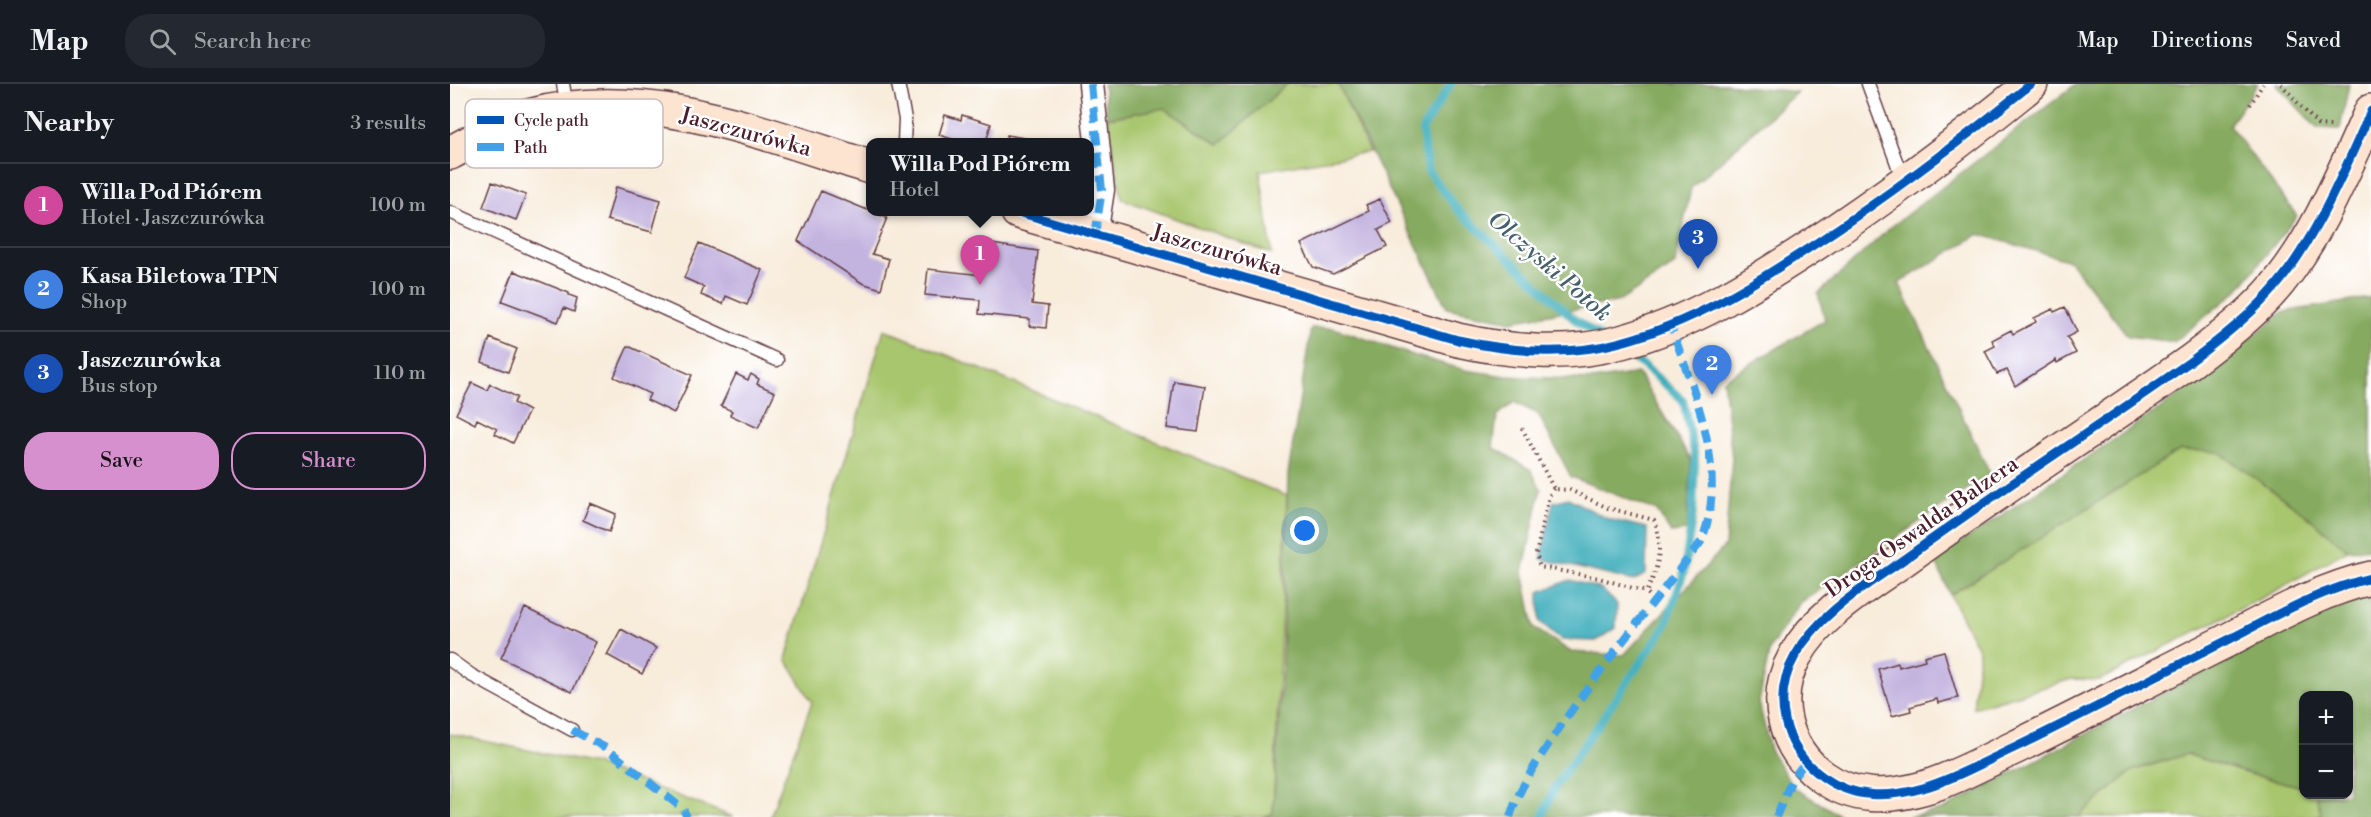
<!DOCTYPE html>
<meta charset="utf-8">
<style>
:root{--surface:#171b24;--page:#242831;--text:#f1f3f6;--muted:#9ea1a6;--line:#363941;--accent:#d690ce}
body{margin:0;font-family:"Libre Bodoni",serif;background:var(--page);color:var(--text)}
.controls{position:absolute;right:18px;bottom:18px;display:grid;overflow:hidden;border-radius:12px;box-shadow:0 2px 4px #0004}
.controls button{width:54px;height:54px;display:grid;place-items:center;padding:0;border:0;border-bottom:2px solid var(--line);background:var(--surface);color:var(--text);font:30px sans-serif}
.you{position:absolute;left:855px;top:447px;width:21px;height:21px;margin:-15px;border:4px solid #fff;border-radius:50%;background:#1a73e8;box-shadow:0 0 0 9px #1a73e833}
.badge{display:grid;place-items:center;width:39px;height:39px;border-radius:50%;background:var(--accent);color:#fff;font-size:20px;font-weight:700}
.pin{position:absolute;translate:-50% -50px;filter:drop-shadow(0 2px 3px #0008)}
.pin::after{content:'';position:absolute;top:32px;width:21px;height:18px;background:inherit;clip-path:polygon(0 0,100% 0,50% 100%)}
.popup{position:absolute;left:416px;top:54px;width:228px;height:78px;box-sizing:border-box;display:grid;place-content:center;border-radius:12px;background:var(--surface);filter:drop-shadow(0 2px 4px #0005);font-size:20px;white-space:nowrap;color:var(--muted)}
.popup b{font-size:22px;color:var(--text)}
.popup::after{content:'';position:absolute;left:50%;top:100%;margin-left:-12px;border:12px solid transparent;border-top-color:var(--surface)}
.list{margin:0;padding:0;list-style:none}
h2{display:flex;justify-content:space-between;align-items:center;height:78px;margin:0;padding:0 24px;font-size:26px}
h2 small{font-size:20px;font-weight:400;color:var(--muted)}
.list li{display:grid;grid-template-columns:39px 1fr auto;gap:18px;align-items:center;box-sizing:border-box;height:84px;padding:0 24px;border-top:2px solid var(--line)}
.list b{display:block;font-size:22px;white-space:nowrap}
.list p{margin:0;font-size:20px;white-space:nowrap;color:var(--muted)}
.list em{font-size:20px;font-style:normal;color:var(--muted)}
.actions{display:flex;gap:12px;padding:18px 24px}
.actions a{flex:1;padding:14px 0;border:2px solid var(--accent);border-radius:24px;text-align:center;font-size:21px;color:var(--accent)}
.actions .main{background:var(--accent);color:#111}
.icon{flex:none;width:33px;height:33px;fill:none;stroke:currentColor;stroke-width:2;stroke-linecap:round;stroke-linejoin:round}
.map{position:relative;flex:none;width:1921px;height:733px;overflow:hidden}
header{display:flex;align-items:center;gap:36px;box-sizing:border-box;height:84px;padding:0 30px;background:var(--surface);border-bottom:2px solid var(--line)}
header strong{font-size:28px}
nav{display:flex;gap:33px;margin-inline-start:auto;font-size:21px}
.search{width:420px;height:54px;background:var(--page);display:flex;align-items:center;gap:15px;box-sizing:border-box;padding:0 21px;border-radius:24px;color:var(--muted);font-size:22px}
main{display:flex}
aside{flex:1;background:var(--surface)}
.map>svg:first-child{display:block}
</style>
<header>
<strong>Map</strong>
<div class="search"><svg class="icon" aria-label="search" viewBox="0 0 24 24"><circle cx="10" cy="10" r="6"/><path d="M15 15l6 6"/></svg>Search here</div>
<nav><a>Map</a><a>Directions</a><a>Saved</a></nav>
</header>
<main>
<aside>
<h2>Nearby<small>3 results</small></h2>
<ul class="list">
<li><span class="badge" style="background:#d1479c">1</span><div><b>Willa Pod Piórem</b><p>Hotel · Jaszczurówka</p></div><em>100 m</em></li>
<li><span class="badge" style="background:#3f7fe0">2</span><div><b>Kasa Biletowa TPN</b><p>Shop</p></div><em>100 m</em></li>
<li><span class="badge" style="background:#1a4fb4">3</span><div><b>Jaszczurówka</b><p>Bus stop</p></div><em>110 m</em></li>
</ul>
<div class="actions"><a class="main">Save</a><a>Share</a></div>
</aside>
<div class="map">
<svg width="1921" height="733" viewBox="0 0 1921 733">
<rect width="100%" height="100%" fill="#fff"/>
<filter id="ink" filterUnits="userSpaceOnUse"><feTurbulence type="fractalNoise" baseFrequency=".0167" numOctaves="2"/><feDisplacementMap in="SourceGraphic" scale="12" xChannelSelector="R" yChannelSelector="G"/><feConvolveMatrix kernelMatrix="1 2 1 2 8 2 1 2 1" color-interpolation-filters="sRGB"/></filter>
<filter id="wash" filterUnits="userSpaceOnUse"><feTurbulence type="fractalNoise" baseFrequency=".008" numOctaves="4" result="noise"/><feDisplacementMap in="SourceGraphic" scale="24" xChannelSelector="R" yChannelSelector="G"/><feGaussianBlur stdDeviation="1.35" result="paint"/><feColorMatrix in="noise" values="0 0 0 0 0 0 0 0 0 0 0 0 0 0 0 0 0 1.4 0 .05"/><feComposite in="paint" operator="in"/></filter>
<g filter="url(#wash)">
<rect width="100%" height="100%" fill="#f8ecdb"/>
<!-- green -->
<path fill="#a8c66d" stroke="#79724c" stroke-width="1.5" d="M837 0H888L919 68 810 87 822 170 672 115 657 34 714 24 769 60Z
M434 245 837 412 823 729 816 733H320L362 618 336 575Z
M1730 365 1769 368 1851 427 1898 466 1825 507 1650 596 1622 595 1523 624 1529 567 1500 511Z
M0 650 145 680 283 733H0Z
M1737 670 1796 689 1853 703 1854 710 1866 711 1871 729 1868 733H1628L1682 687Z"/>
<!-- forest -->
<path fill="#86ab60" stroke="#686546" stroke-width="1.5" d="M653 0H837L769 60 714 24 657 34Z
M888 0H1275L1347 8 1241 104 1225 181 1170 217 1061 237 997 224Z
M1626 0H1808L1779 41 1847 132 1788 206 1724 258 1678 252 1620 177 1529 150 1449 199 1540 390 1350 519 1320 564 1309 618 1320 666 1344 704 1393 733H816L823 729 832 581 838 390 861 244H884L959 270 1015 286 1056 292 1142 296 1188 289 1241 376 1237 447 1221 449 1207 427 1121 393 1088 330 1064 318 1047 332 1043 363 1081 386 1091 405 1073 488 1084 544 1121 568 1174 571 1275 462 1282 374 1273 296 1375 236 1368 210 1441 143Z
M1826 0H1899L1890 45 1867 44Z
M1921 214V464L1898 466 1851 427 1769 368 1730 366 1500 511 1485 476 1715 321 1833 228Z
M1921 507V733H1868L1871 729 1866 711 1898 710V612H1854L1853 703 1796 689 1737 670 1682 687 1628 733H1459L1492 726 1743 593 1907 511Z"/>
<!-- water -->
<path fill="#3faebc" stroke="#446674" stroke-width="1.5" d="M1118 414 1158 435 1197 444 1196 490 1183 497 1091 475 1103 418Z
M1120 496 1151 505 1167 520 1166 544 1146 557 1112 556 1090 538 1089 508Z"/>
<g fill="none" stroke-linecap="round" stroke-linejoin="round">
<!-- stream -->
<path stroke="#3faebc" stroke-width="8" d="M1001 0 972 46 978 87 1008 126 1124 235 1152 254
M1092 733 1105 703 1215 543 1234 488 1243 428 1245 373 1233 316 1194 282 1172 268"/>
</g>
<g id="blocks">
<!-- building -->
<path fill="#c3b4df" d="M495 31 511 36 512 31 541 40 536 58H504L505 56 489 51Z
M557 51 580 55 579 58H555Z
M42 98 76 111 66 136 33 123Z
M166 103 211 116 202 148 157 136Z
M371 107 437 134 422 170 439 175 431 205 412 199 348 157Z
M930 115 942 139 928 146 937 163 883 190 863 183 851 160 919 127 916 121Z
M249 159 312 186 297 221 276 212 273 220 251 211 254 203 234 194Z
M535 159 588 167 582 220 598 222 596 244 579 242 580 235 529 230 530 216 475 211 478 185 532 191Z
M64 187 119 209V211L127 214 124 228 114 224 108 238 52 217Z
M1615 223 1627 248 1617 253 1626 269 1607 279 1606 276 1565 302 1557 286 1547 290 1535 267 1545 262 1542 256 1561 246 1563 250 1586 238 1584 234 1603 225 1604 228Z
M40 254 67 265 58 288 32 278Z
M178 262 242 291 224 329 197 316 200 310 164 293Z
M286 290 298 296 301 290 309 295 307 300 325 308 308 344 280 331 282 327 271 322Z
M724 297 755 302 748 348 717 344Z
M22 299 37 306 40 300 67 313 64 319 79 327 63 359 45 350 47 345 27 335 25 340 6 330Z
M140 419 166 430 159 448 133 436Z
M75 524 146 558 122 608 51 574Z
M171 545 206 564 192 590 157 571Z
M1494 567 1508 614 1488 619 1487 615 1460 623 1461 627 1442 632 1428 585 1448 579 1449 583 1475 576 1474 572Z"/>
</g>
</g>
<g filter="url(#ink)">
<use href="#blocks" fill-opacity="0" stroke="#643e45" stroke-width="1.5"/>
<g fill="none" stroke-linecap="round" stroke-linejoin="round">
<defs>
<path id="lane" d="M113 0 117 23
M448 0 455 35 454 58
M1418 0 1453 96
M0 128 327 276
M0 576 21 591 122 646"/>
<path id="street" d="M641 0 652 106 645 151"/>
<path id="secondary" d="M1921 27C1894 87 1863 163 1818 211 1795 236 1768 257 1741 277 1648 343 1552 404 1460 471 1420 500 1370 527 1345 572 1321 614 1334 665 1373 693 1404 715 1438 714 1473 704 1504 695 1534 678 1564 664 1634 630 1704 593 1774 558 1821 534 1869 506 1921 494
M0 69C25 56 50 40 78 32 194 0 311 49 420 83
M568 128 1008 256C1062 268 1117 273 1171 258 1242 239 1304 200 1365 160 1441 110 1511 57 1581 0"/>
</defs>
<!-- lane casing -->
<use href="#lane" stroke="#643e45" stroke-width="15"/>
<!-- street casing -->
<use href="#street" stroke="#643e45" stroke-width="27"/>
<!-- secondary casing -->
<use href="#secondary" stroke="#643e45" stroke-width="36"/>
<!-- path -->
<path stroke="#643e45" stroke-width="4" stroke-dasharray="1.5 4.5" stroke-linecap="butt" d="M1831 0 1868 41 1881 42
M1800 21 1813 0
M1072 344 1104 405 1120 406 1158 424 1204 436C1214 458 1208 488 1196 508L1204 516
M1104 405 1099 412 1086 470 1090 483 1149 494 1196 508"/>
<!-- lane -->
<use href="#lane" stroke="#fff" stroke-width="12"/>
<!-- street -->
<use href="#street" stroke="#fff" stroke-width="24"/>
<!-- secondary -->
<use href="#secondary" stroke="#fde4d1" stroke-width="33"/>
<!-- quiet -->
<path stroke="#40a2eb" stroke-width="8" stroke-dasharray="15 8" stroke-linecap="butt" d="M641 0 652 106 645 151
M122 646 156 664 233 725 237 733
M1060 733C1071 698 1094 668 1114 637 1157 576 1204 517 1251 458 1280 387 1244 310 1221 242
M1326 733 1342 695 1356 677"/>
<defs>
<path id="cycleway" d="M1921 27C1894 87 1863 163 1818 211 1795 236 1768 257 1741 277 1648 343 1552 404 1460 471 1420 500 1370 527 1345 572 1321 614 1334 665 1373 693 1404 715 1438 714 1473 704 1504 695 1534 678 1564 664 1634 630 1704 593 1774 558 1821 534 1869 506 1921 494
M568 128 1008 256C1062 268 1117 273 1171 258 1242 239 1304 200 1365 160 1441 110 1511 57 1581 0"/>
</defs>
<!-- cycleway casing -->
<use href="#cycleway" stroke="#fff" stroke-width="13"/>
<!-- cycleway -->
<use href="#cycleway" stroke="#0057b8" stroke-width="9"/>
</g>
</g>
<g text-anchor="middle" stroke-width="5" stroke-linejoin="round" paint-order="stroke">
<!-- street labels -->
<g font-size="22" fill="#4a1f2b" stroke="#fff">
<text transform="translate(296 47) rotate(15)" y="8">Jaszczurówka</text>
<text transform="translate(767 165) rotate(16)" y="8">Jaszczurówka</text>
<text transform="translate(1471 442) rotate(-35)" y="8">Droga Oswalda Balzera</text>
</g>
<!-- water labels -->
<g font-size="24" font-style="italic" fill="#455f6c" stroke="#fff">
<text transform="translate(1100 182) rotate(41)" y="8">Olczyski Potok</text>
</g>
</g>
<!-- legend -->
<rect x="15" y="15" width="198" height="69" rx="9" fill="#fff" stroke="#c9bcbf" stroke-width="1.5"/>
<rect x="27" y="32" width="27" height="8" fill="#0057b8"/>
<rect x="27" y="59" width="27" height="8" fill="#40a2eb"/>
<g font-size="16" fill="#4a1f2b">
<text x="64" y="42">Cycle path</text>
<text x="64" y="69">Path</text>
</g>
</svg>
<div class="controls">
<button>+</button>
<button>−</button>
</div>
<div class="you"></div>
<div class="pin badge" style="left:530px;top:201px;background:#d1479c">1</div>
<div class="popup"><b>Willa Pod Piórem</b>Hotel</div>
<div class="pin badge" style="left:1262px;top:311px;background:#3f7fe0">2</div>
<div class="pin badge" style="left:1248px;top:185px;background:#1a4fb4">3</div>
</div>
</main>
